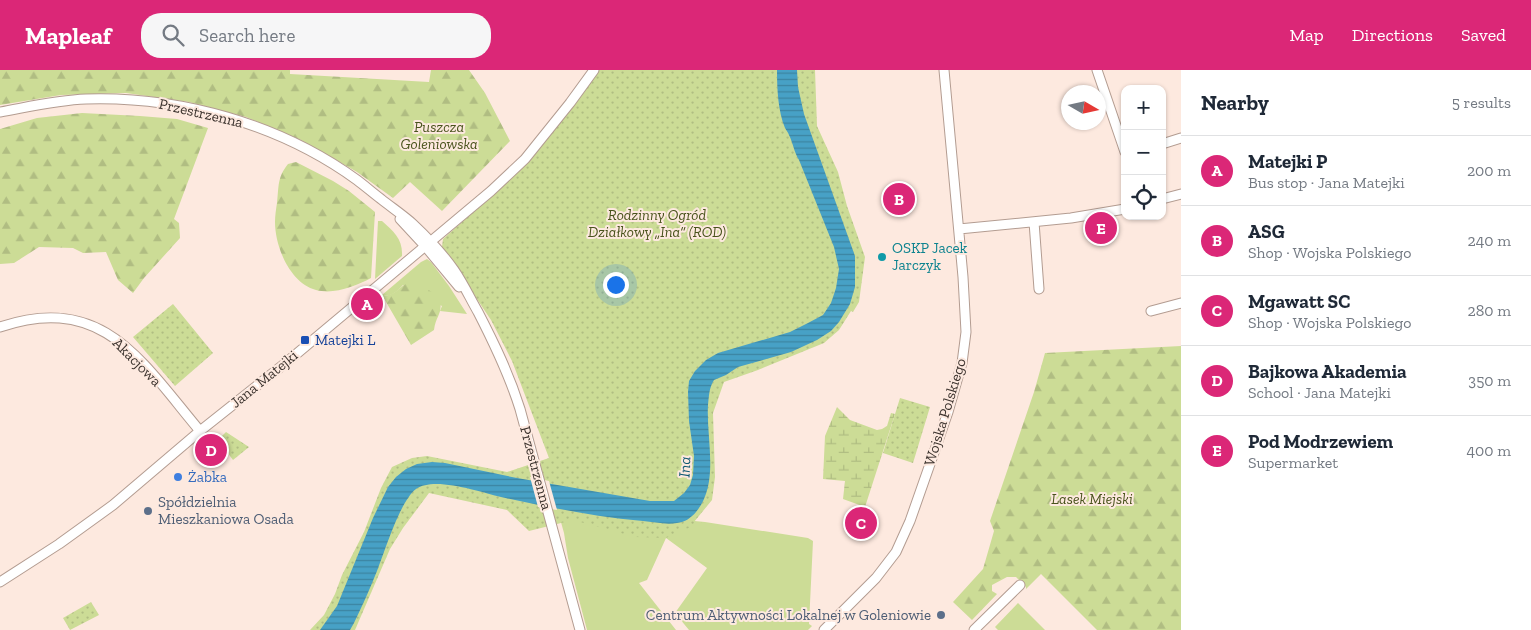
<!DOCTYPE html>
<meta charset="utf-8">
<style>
:root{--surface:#fff;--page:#f6f6f7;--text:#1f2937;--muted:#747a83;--line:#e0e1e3;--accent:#db2777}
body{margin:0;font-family:"Zilla Slab",serif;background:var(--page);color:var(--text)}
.controls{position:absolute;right:15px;top:15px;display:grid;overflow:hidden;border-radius:10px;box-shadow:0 1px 4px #0004}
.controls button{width:45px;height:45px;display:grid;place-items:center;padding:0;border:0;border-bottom:1px solid var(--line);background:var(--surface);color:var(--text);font:25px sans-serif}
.compass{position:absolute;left:1061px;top:15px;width:45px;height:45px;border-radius:50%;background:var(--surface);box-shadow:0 1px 4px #0004;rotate:99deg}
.you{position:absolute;left:615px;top:214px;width:18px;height:18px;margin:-12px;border:4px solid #fff;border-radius:50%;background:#1a73e8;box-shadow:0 0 0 8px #1a73e833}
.badge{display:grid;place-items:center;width:32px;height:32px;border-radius:50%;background:var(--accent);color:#fff;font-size:16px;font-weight:700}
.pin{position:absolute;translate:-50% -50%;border:2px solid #fff;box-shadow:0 1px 5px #0006}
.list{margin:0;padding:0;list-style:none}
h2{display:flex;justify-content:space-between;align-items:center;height:65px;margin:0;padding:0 20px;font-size:21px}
h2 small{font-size:16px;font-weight:400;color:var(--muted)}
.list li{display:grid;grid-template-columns:32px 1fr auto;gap:15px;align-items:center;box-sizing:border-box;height:70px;padding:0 20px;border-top:1px solid var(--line)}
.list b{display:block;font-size:19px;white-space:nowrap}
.list p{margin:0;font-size:16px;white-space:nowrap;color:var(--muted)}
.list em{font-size:16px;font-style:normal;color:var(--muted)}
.icon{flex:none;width:28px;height:28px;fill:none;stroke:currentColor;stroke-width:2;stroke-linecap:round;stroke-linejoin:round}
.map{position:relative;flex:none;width:1181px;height:560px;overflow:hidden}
header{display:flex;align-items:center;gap:30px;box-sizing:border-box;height:70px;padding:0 25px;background:var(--accent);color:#fff}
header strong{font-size:24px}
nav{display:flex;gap:28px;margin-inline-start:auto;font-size:18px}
.search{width:350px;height:45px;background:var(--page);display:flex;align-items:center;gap:12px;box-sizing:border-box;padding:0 18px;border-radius:20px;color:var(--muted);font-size:19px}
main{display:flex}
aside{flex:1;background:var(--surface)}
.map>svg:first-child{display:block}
</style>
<header>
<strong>Mapleaf</strong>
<div class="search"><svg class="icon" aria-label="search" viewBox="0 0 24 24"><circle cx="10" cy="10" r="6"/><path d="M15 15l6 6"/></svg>Search here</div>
<nav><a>Map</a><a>Directions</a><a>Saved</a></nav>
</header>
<main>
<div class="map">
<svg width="1181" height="560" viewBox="0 0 1181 560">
<defs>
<pattern id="forest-firs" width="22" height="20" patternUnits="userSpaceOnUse" patternTransform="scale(1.25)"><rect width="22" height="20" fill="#ccdc96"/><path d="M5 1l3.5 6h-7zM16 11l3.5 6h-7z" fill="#b0bd82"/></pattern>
<pattern id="wetland-marsh" width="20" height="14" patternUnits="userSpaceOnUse" patternTransform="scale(1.25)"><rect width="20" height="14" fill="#ccdc96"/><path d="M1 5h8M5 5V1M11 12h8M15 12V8" fill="none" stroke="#b0bd82"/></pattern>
<pattern id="park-dots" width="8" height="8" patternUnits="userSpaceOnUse" patternTransform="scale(1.25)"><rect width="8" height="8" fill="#ccdc96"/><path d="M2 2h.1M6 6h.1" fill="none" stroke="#b0bd82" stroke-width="1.8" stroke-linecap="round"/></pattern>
<pattern id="water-rules" width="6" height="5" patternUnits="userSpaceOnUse" patternTransform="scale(1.25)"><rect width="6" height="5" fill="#47a1c6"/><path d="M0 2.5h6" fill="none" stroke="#3c84a1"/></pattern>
</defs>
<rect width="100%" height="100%" fill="#fde9df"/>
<!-- grass -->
<path fill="#ccdc96" d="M378 151H382C394 162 403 169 402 186L375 209Z
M427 189 431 192 449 216 467 244 440 241 442 236 403 215C396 222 392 227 382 225L421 192Z
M557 438 705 452 808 468 813 471 809 554 812 556 808 560H689L675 543 707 498 666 468 647 510 639 513 676 560H587L568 488 564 463Z
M1018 533 1045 560H998L995 557Z"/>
<!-- forest -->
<path fill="url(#forest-firs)" d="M0 0H290V4L429 12 431 0H469L485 23 510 71 442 141 410 112 393 128 357 102 301 70 246 47 189 32 126 23 61 25 0 35Z
M82 43 140 46 177 49 208 58 174 149 179 153 180 168 144 208 133 223 118 210 106 182 83 183 73 178 39 177 14 193 0 194V59L37 48Z
M296 92 333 111 349 121 375 142 371 208C356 216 334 225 316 220 290 213 275 177 275 152 275 146 276 139 277 133 279 116 277 108 288 94Z
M410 212 422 216 440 227C443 245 436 245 434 260L411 275 382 225C394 228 399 216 410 212Z
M1181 276V560H1097L1041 504 1026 519V517L1016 507H1007L992 515V521L997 524 972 550 953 532 983 499 994 461 990 451 1034 322 1045 283Z"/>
<!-- wetland -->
<path fill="url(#wetland-marsh)" d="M837 337 850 350 877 360 882 359 887 356 891 343 895 344 865 437 843 429 845 411 823 409 825 366Z"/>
<!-- park -->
<path fill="url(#park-dots)" d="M598 0H815L817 56 838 102 847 136 865 187 859 232 853 242 851 241 839 260 824 273 758 300 724 312 713 343 715 407 712 430 694 452H702L666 468 635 467 573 450 529 461 507 440 429 423 403 458 390 479 355 560H310L324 545 335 524 342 505 364 462 381 418 392 397 412 388 427 386 507 402 549 388 512 291 491 250 442 177 443 169 527 94 585 19Z
M173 234 213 283 175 316 133 267Z
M900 328 930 337 913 393 883 383Z
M226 362 249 377 233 390 218 370Z
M91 532 99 545 70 560 63 548Z"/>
<!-- water -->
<path fill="url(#water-rules)" d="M777 0H797L798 17 804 44 855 186V217L850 234 839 252 831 261 817 270 791 282 738 297 726 305 714 310C709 318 709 326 708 335 706 370 720 413 696 442 691 448 685 452 677 453 666 455 654 452 643 451 595 447 548 437 501 427 480 422 434 406 416 419 400 431 385 481 377 501 370 519 362 536 354 553L350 560H320L337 536 373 448 388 417 396 407 406 399 417 394 432 392 445 393 517 408 650 431H674L684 423 690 415 693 405 694 386 689 351 688 322 689 311 695 301 706 290 718 283 790 262 808 253 823 245 831 233 836 218 839 199 834 177 799 90C794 82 793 73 789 65 788 62 786 60 785 58 778 41 777 19 777 0Z"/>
<!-- pier -->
<path fill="#fde9df" d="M530 407 549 411 557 440 538 437Z"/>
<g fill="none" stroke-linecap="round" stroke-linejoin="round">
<defs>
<path id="minor" d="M1097 0 1125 82
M0 42C28 37 57 30 86 29 180 26 280 54 357 110 365 116 373 123 381 129 391 137 403 145 413 154 428 168 442 183 454 200 463 213 470 228 478 242 495 275 509 304 520 339L580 560
M1162 74 1181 68
M1162 129 1181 124
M400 149 425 176 459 217
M1034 152 1039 219
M959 159 1071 148 1125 139
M1151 241 1181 233
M0 257C103 222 142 292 200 361
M0 512 59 474 113 435 200 361 288 291 491 121 525 89 570 33 594 0
M824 560 876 508 896 482 910 451 930 394 948 342 962 293 966 262 963 207 944 0
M974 560 1020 515"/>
</defs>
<!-- minor casing -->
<use href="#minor" stroke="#b39c91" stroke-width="11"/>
<!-- minor -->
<use href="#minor" stroke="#fff" stroke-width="9"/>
</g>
<!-- markers -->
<circle fill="#0f9aa8" stroke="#fde9df" stroke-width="2" cx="882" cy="187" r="5"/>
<rect fill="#1a4fb4" stroke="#fde9df" stroke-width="2" x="300" y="265" width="10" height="10" rx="2.5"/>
<circle fill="#3f7fe0" stroke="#fde9df" stroke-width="2" cx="178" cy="407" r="5"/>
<g fill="#5c6f8a" stroke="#fde9df" stroke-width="2">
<circle cx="148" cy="441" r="5"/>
<circle cx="941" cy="545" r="5"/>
</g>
<g text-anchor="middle" stroke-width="4" stroke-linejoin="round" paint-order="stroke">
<!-- street labels -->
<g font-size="15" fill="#3c332e" stroke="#fde9df">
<text transform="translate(201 43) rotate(13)" y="5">Przestrzenna</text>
<text transform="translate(137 292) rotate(45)" y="5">Akacjowa</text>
<text transform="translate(264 309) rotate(-39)" y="5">Jana Matejki</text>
<text transform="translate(945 342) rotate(-73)" y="5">Wojska Polskiego</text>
<text transform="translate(536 398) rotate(75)" y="5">Przestrzenna</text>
</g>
<!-- park labels -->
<g font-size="15" font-style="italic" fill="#49531c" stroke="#fde9df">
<text x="439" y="62">Puszcza<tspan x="439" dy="17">Goleniowska</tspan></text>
<text x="657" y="150">Rodzinny Ogród<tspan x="657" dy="17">Działkowy „Ina“ (ROD)</tspan></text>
<text x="1092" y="434">Lasek Miejski</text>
</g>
<!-- culture labels -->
<g font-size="15" fill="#0d838f" stroke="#fde9df" text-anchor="start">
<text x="892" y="183">OSKP Jacek<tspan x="892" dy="17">Jarczyk</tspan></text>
</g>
<!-- transit labels -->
<g font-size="15" fill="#164399" stroke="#fde9df" text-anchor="start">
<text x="315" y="275">Matejki L</text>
</g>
<!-- shop labels -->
<g font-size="15" fill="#366cbe" stroke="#fde9df" text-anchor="start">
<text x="188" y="412">Żabka</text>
</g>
<!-- service labels -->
<g font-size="15" fill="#4e5e75" stroke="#fde9df" text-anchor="start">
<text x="158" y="437">Spółdzielnia<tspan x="158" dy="17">Mieszkaniowa Osada</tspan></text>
<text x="931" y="550" text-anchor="end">Centrum Aktywności Lokalnej w Goleniowie</text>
</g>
<!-- water labels -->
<g font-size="16" font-style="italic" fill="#105973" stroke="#fde9df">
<text transform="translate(684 397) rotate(-87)" y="6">Ina</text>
</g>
</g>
</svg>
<div class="controls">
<button>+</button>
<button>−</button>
<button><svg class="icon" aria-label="locate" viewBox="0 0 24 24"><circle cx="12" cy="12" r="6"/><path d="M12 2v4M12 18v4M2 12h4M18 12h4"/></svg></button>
</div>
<svg class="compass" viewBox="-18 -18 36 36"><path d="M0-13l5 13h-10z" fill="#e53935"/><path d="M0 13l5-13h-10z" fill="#747a83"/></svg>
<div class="you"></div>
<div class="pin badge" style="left:367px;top:234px">A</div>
<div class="pin badge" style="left:899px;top:129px">B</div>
<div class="pin badge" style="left:861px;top:453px">C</div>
<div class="pin badge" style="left:211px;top:380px">D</div>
<div class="pin badge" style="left:1101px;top:158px">E</div>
</div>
<aside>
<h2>Nearby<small>5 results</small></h2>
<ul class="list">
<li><span class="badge">A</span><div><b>Matejki P</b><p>Bus stop · Jana Matejki</p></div><em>200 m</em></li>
<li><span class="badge">B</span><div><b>ASG</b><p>Shop · Wojska Polskiego</p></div><em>240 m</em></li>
<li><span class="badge">C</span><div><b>Mgawatt SC</b><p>Shop · Wojska Polskiego</p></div><em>280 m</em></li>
<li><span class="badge">D</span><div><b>Bajkowa Akademia</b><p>School · Jana Matejki</p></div><em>350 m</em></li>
<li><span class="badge">E</span><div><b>Pod Modrzewiem</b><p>Supermarket</p></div><em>400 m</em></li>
</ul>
</aside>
</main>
